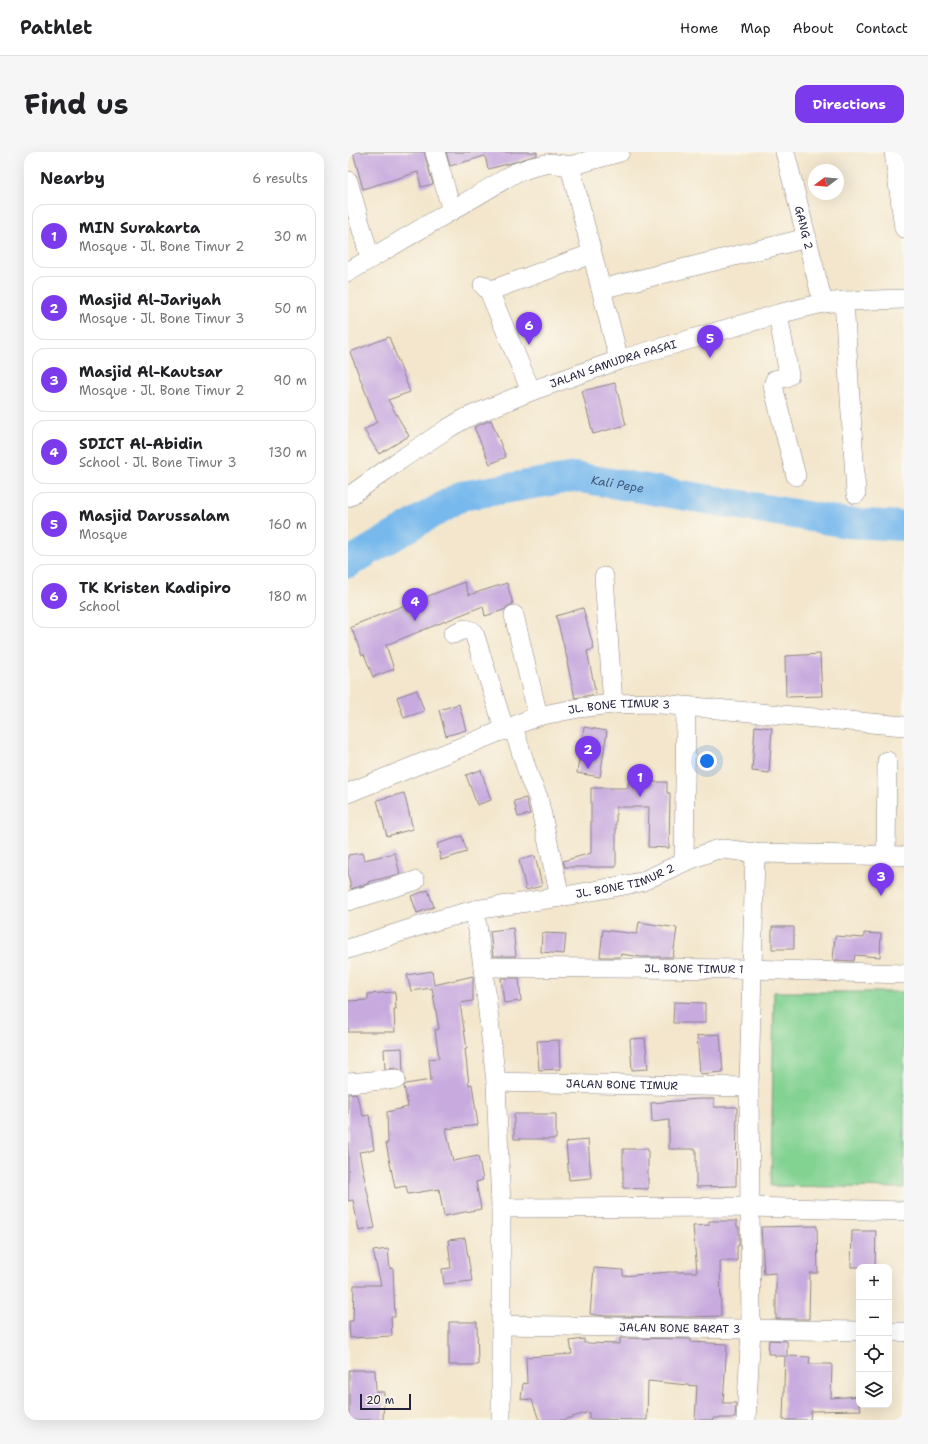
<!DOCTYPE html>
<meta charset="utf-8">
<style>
:root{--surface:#fff;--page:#f6f6f6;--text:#202124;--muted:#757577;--line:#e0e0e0;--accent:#7c3aed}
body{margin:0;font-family:"Shantell Sans",sans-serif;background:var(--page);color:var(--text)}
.controls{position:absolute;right:12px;bottom:12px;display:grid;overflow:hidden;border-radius:8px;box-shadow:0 4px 16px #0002}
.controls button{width:36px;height:36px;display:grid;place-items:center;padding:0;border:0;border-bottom:1px solid var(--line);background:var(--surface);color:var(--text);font:20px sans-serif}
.compass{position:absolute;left:460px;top:12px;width:36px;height:36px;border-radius:50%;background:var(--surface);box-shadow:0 4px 16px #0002;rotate:254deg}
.scale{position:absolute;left:12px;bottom:10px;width:51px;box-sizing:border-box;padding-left:4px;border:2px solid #22223b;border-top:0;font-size:11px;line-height:14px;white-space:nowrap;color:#22223b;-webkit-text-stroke:3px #fbf7ec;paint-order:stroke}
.you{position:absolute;left:359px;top:609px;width:14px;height:14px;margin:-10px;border:3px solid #fff;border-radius:50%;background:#1a73e8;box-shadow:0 0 0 6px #1a73e833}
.badge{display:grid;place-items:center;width:26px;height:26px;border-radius:50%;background:var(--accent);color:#fff;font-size:13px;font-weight:700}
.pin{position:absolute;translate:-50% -33px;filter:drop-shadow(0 1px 2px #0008)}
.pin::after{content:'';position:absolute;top:21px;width:14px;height:12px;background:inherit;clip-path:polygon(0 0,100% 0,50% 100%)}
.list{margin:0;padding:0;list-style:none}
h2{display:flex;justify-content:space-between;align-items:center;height:52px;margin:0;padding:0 16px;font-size:17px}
h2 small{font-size:13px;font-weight:400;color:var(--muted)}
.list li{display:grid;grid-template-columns:26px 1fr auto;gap:12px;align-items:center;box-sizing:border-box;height:64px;margin:0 8px 8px;padding:0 8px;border:1px solid var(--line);border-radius:12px}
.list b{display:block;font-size:15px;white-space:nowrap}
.list p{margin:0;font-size:13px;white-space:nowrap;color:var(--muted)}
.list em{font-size:13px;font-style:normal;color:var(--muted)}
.icon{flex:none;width:22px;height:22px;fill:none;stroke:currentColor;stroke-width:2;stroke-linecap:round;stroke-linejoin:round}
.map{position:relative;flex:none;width:556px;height:1268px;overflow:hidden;border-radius:12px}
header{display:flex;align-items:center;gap:24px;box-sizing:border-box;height:56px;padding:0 20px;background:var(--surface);border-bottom:1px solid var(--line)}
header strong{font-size:19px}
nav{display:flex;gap:22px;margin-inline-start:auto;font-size:14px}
.intro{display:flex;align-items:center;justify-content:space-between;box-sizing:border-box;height:96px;padding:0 24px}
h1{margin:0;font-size:28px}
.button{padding:10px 18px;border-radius:12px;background:var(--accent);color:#fff;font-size:14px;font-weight:700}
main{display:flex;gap:24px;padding:0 24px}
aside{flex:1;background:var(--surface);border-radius:12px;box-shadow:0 4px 16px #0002}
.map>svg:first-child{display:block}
</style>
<header>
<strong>Pathlet</strong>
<nav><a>Home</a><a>Map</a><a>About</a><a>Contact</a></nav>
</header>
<div class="intro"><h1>Find us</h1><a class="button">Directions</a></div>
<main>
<aside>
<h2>Nearby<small>6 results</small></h2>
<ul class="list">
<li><span class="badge">1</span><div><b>MIN Surakarta</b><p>Mosque · Jl. Bone Timur 2</p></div><em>30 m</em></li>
<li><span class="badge">2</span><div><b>Masjid Al-Jariyah</b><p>Mosque · Jl. Bone Timur 3</p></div><em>50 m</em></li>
<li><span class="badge">3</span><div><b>Masjid Al-Kautsar</b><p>Mosque · Jl. Bone Timur 2</p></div><em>90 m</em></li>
<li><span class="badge">4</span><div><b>SDICT Al-Abidin</b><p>School · Jl. Bone Timur 3</p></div><em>130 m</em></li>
<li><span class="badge">5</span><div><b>Masjid Darussalam</b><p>Mosque</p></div><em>160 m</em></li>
<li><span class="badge">6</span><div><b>TK Kristen Kadipiro</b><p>School</p></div><em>180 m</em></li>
</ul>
</aside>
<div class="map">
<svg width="556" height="1268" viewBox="0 0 556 1268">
<rect width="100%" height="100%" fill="#fbf7ec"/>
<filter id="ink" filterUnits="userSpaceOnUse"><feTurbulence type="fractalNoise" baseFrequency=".025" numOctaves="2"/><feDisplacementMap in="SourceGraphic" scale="8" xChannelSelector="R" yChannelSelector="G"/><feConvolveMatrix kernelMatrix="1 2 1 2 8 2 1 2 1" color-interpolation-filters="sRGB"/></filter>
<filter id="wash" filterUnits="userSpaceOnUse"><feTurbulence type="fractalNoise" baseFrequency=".012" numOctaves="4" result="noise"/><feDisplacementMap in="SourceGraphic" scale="16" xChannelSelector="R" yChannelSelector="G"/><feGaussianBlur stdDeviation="0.9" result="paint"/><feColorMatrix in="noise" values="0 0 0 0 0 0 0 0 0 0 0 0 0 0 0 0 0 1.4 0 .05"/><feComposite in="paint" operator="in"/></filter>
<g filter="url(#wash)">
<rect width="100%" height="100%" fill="#f3e6cc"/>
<!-- green -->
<path fill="#82d292" stroke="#527a66" d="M426 840H556V1036L423 1034Z"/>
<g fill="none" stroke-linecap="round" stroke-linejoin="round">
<!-- river -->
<path stroke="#78b9ed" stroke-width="30" id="s1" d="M0 411 113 344 227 325 499 371 556 374"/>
</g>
<g id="blocks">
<!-- building -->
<path fill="#c8aadf" d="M5 0H76L85 32 73 35 70 20 15 37Z
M98 0H189V3L160 12 140 17 137 4 102 14Z
M41 185 62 240 40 248 61 284 31 302 16 278 29 270 2 200Z
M267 231 278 273 245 282 234 239Z
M143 268 158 305 142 312 126 275Z
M116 430 121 443 159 431 165 452 159 455 156 458 137 464 135 454 38 493 46 517 25 525 16 502 14 503 3 475 7 474 6 473Z
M235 456 246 497 239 499 248 542 227 546 219 510H220L208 464Z
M472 502 474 544 438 545 437 504Z
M69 538 76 559 56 566 49 545Z
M111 552 118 578 98 584 91 558Z
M407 574 424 576 421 621 404 619Z
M236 575 259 579 252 625 229 621Z
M133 618 143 648 129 653 118 623Z
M280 630H319V641H322L321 696 300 695 301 655H268V715H217L215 709 243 701V636H280Z
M56 641 65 677 39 684 29 648Z
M178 646 182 662 170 665 166 649Z
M114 684 119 700 93 708 89 692Z
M14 701 16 708 47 701 52 722 20 730V732L3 737 0 722V703Z
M187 704 194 734 178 738 171 708Z
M80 738 86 755 69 761 63 744Z
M291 770 329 776 325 805H293L273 802 272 805H252L255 778 289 782Z
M424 775H446V797H424Z
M165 776 168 804H145L142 779Z
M194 781 218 782 216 802 193 800Z
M516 781 533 782 532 805 507 803 506 809 485 808 487 784 516 786Z
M84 819 86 833 125 824V849L112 851 119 897H117L121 933 124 932 130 973 98 977 105 1009 130 1004 135 1028 128 1030 133 1057 96 1064 91 1037 60 1042 58 1034 47 1036 38 991H40L39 960 60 955 56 934 58 932 83 928 81 907 91 906 87 878 91 877 84 836 63 839 59 823Z
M153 826H171L173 849 156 851Z
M47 840 48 857H46L47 880H0V849L20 848V842Z
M326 850 357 851V871H325Z
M372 882 375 920 352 922 349 884Z
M297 886 300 917 284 918 282 887Z
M211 888 212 917 191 918 189 889Z
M54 896 55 919 47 916 37 917 36 897Z
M8 941 15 964 21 963 26 998 11 1000 27 1076 11 1079 5 1048 0 1049V942Z
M351 947H366V955H389L388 1034 348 1035V997H321V968L304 970 303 951Z
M166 962H208V987H166Z
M240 988 243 1026 221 1028 218 990Z
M275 997H300V1037L275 1036Z
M361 1069H389V1075H391V1094H389V1109H372L373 1164 343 1165 257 1164 242 1162 246 1116 275 1118V1124L321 1120H349L345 1074 361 1073Z
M469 1074 470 1121H462L461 1167H428V1121L416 1122 413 1075Z
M504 1079H528L527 1115H503Z
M117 1086 124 1129 96 1132 94 1117 103 1116 100 1088Z
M40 1097 42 1117 45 1116 47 1165H43L44 1184 2 1186 1 1169H5L6 1133H33L25 1099Z
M101 1170H129L130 1213H101Z
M272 1186 343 1187V1190L379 1192 375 1251H388L387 1266H365L366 1268H347L349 1234 300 1229 299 1268 241 1267V1260L215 1268H191L184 1248 173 1247 175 1231 179 1232 178 1205 224 1202 222 1189 236 1187V1191L272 1192Z
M421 1188 439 1189V1204L462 1205 461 1212H484L483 1246 510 1244 511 1253H512L513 1258 463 1259 462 1268H435L437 1204H427V1202H420Z
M1 1218H27L28 1240H36L35 1268H1Z"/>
</g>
</g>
<g filter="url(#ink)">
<use href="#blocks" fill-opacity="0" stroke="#8a8484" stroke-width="1"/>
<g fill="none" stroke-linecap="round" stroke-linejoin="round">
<defs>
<g id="minor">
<path d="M87 0 104 59"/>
<path id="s2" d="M437 0 475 151"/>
<path d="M546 0 556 76"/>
<path d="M222 14 271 208"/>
<path d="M0 29 22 106"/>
<path d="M0 120 167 21 184 15 202 11 222 14 272 0"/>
<path d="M135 133 141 139 243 102"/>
<path d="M253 137 459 86"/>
<path d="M141 139 183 239"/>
<path d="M496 149 508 342"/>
<path d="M430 162 441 223 438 225 427 228 425 234 448 324"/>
<path id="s3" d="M0 345 52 308 99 277 118 266 183 239 271 208 430 162 475 151 496 149 556 147"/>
<path d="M256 425 265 552"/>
<path d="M166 463 190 564"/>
<path d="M105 482 117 477 124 479 127 484 157 579"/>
<path d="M165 575 183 630 190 645 212 745"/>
<path id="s4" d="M0 641 190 564 231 556 265 552 302 551 556 574"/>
<path d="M538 704 539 609"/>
<path d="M336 710 338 555"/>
<path d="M0 749 67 729"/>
<path d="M127 758 135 815 148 930 153 1056V1268"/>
<path id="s5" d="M0 797 90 768 127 758 212 745 293 730 336 710 367 698 376 697 407 701 556 704"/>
<path id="s6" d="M135 815 403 817 556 822"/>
<path id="s7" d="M148 930 401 935"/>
<path d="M0 931 48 927"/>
<path d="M153 1056 402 1055 556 1059"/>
<path id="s8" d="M153 1173 511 1179"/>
<path d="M541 1180H556"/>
<path d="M398 1268 403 1177 401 935 407 701"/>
</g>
</defs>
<!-- minor casing -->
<use href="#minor" stroke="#8a8484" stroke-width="20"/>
<!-- minor -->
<use href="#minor" stroke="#fff" stroke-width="19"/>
</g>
</g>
<g text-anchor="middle" stroke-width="4" stroke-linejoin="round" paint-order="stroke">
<!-- street labels -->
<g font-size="11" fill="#22223b" stroke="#fbf7ec">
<text dy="4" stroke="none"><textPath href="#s2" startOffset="78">GANG 2</textPath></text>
<text dy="4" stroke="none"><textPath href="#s3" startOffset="299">JALAN SAMUDRA PASAI</textPath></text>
<text dy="4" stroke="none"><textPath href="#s4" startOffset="287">JL. BONE TIMUR 3</textPath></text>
<text dy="4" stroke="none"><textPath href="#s5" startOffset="286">JL. BONE TIMUR 2</textPath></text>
<text dy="4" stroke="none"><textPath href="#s6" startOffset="211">JL. BONE TIMUR 1</textPath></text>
<text dy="4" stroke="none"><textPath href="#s7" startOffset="126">JALAN BONE TIMUR</textPath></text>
<text dy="4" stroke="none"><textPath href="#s8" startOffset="179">JALAN BONE BARAT 3</textPath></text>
</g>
<!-- water labels -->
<g font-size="12" font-style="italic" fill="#405779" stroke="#fbf7ec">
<text dy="4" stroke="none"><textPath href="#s1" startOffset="290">Kali Pepe</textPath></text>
</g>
</g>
</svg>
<div class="controls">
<button>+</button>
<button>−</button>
<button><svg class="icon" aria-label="locate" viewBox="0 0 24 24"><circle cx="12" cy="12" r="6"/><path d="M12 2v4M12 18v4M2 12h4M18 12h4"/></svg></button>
<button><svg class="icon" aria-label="layers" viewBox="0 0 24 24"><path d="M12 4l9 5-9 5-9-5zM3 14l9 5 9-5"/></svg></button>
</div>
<svg class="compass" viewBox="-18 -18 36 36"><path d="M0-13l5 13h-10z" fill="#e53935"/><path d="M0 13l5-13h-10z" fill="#757577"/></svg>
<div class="scale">20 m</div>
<div class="you"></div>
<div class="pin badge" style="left:292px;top:645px">1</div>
<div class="pin badge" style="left:240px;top:617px">2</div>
<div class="pin badge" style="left:533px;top:744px">3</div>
<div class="pin badge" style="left:67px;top:469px">4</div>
<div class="pin badge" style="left:362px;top:206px">5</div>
<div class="pin badge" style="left:181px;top:193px">6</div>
</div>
</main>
